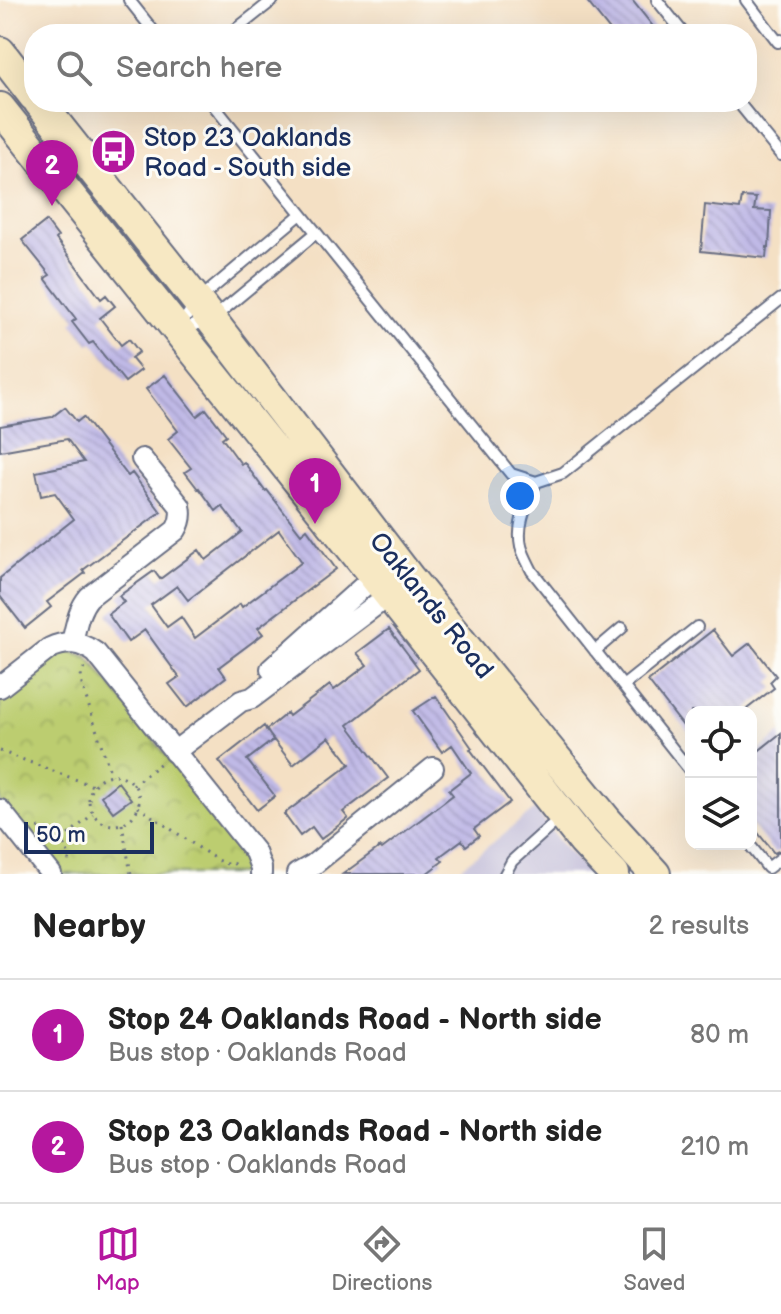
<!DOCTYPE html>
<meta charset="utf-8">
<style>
:root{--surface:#fff;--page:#f6f6f6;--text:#222;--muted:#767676;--line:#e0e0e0;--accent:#b5179e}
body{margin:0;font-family:"Balsamiq Sans",sans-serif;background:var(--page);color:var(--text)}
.controls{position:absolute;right:24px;bottom:24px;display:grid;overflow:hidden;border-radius:16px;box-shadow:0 8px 32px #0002}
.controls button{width:72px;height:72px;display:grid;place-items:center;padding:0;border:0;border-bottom:2px solid var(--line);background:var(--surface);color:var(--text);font:40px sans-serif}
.scale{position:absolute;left:24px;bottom:20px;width:130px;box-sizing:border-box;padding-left:8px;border:4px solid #1b2f5e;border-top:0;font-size:22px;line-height:28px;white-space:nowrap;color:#1b2f5e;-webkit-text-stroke:6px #fdfcf7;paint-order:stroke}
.you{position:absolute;left:520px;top:496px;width:28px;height:28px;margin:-20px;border:6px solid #fff;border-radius:50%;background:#1a73e8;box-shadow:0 0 0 12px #1a73e833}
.badge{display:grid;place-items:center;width:52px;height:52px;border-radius:50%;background:var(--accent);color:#fff;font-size:26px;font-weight:700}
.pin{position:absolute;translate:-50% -66px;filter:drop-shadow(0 2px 4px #0008)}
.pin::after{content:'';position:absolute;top:42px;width:28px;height:24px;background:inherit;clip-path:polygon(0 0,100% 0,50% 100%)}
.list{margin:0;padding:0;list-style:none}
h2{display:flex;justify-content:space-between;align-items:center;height:104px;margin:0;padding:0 32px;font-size:34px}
h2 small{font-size:26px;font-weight:400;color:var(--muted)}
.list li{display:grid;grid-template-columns:52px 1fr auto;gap:24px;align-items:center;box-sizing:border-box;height:112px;padding:0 32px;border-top:2px solid var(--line)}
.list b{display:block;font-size:30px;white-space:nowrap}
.list p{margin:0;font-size:26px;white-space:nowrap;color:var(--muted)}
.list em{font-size:26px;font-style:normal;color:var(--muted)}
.icon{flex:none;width:44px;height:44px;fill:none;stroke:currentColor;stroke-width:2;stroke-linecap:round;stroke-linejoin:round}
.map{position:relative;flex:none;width:781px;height:874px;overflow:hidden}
.search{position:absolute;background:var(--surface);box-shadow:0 8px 32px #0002;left:24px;right:24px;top:24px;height:88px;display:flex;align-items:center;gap:20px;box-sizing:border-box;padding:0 28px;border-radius:32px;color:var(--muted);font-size:30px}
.sheet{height:328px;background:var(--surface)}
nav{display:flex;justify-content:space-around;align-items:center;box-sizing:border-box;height:112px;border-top:2px solid var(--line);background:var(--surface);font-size:22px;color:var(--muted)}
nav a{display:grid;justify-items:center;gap:4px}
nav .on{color:var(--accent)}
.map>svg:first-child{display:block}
</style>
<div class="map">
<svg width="781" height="874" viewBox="0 0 781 874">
<defs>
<pattern id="park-crowns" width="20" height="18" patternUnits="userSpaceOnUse" patternTransform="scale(2)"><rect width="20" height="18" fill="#bccd70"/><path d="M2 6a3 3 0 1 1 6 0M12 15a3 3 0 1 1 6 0" fill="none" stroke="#a1b063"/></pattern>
<pattern id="building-back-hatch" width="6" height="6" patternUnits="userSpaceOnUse" patternTransform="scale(2)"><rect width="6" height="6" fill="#c0b9e6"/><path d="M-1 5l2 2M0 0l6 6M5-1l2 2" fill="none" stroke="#a49fc8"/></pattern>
</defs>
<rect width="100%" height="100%" fill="#fdfcf7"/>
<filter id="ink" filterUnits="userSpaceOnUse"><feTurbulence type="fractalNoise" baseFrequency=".0125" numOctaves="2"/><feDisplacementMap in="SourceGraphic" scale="16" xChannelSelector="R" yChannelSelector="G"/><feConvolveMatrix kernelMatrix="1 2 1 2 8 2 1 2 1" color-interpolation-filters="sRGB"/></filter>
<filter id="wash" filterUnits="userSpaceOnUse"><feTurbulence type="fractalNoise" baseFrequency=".006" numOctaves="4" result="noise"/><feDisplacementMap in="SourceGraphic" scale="32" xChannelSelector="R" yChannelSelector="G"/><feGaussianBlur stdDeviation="1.8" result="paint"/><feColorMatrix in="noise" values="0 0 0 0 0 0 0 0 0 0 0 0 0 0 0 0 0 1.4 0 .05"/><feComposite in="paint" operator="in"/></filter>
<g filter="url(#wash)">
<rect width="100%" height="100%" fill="#f4e0c4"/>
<!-- industrial -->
<path fill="#c5c0da" d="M535 809 565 849 591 874H453Z"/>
<!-- park -->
<path fill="url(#park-crowns)" stroke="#6c7e67" stroke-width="2" d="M67 650 88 657 241 850 250 865 249 874H57L0 802V700L55 654Z"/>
<g id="blocks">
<!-- building -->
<path fill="url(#building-back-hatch)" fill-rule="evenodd" d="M586 0H632L659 34H613Z
M742 197 756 198 754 210 771 211 769 247H767L766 258 701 251 705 205 740 209Z
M46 221 58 237 56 239 101 299 106 295 115 306 100 318 121 345 129 339 139 352 131 358 141 370 125 382 93 342 89 344 72 322 76 319 45 278 50 275 22 240Z
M165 375 197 416 206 409 226 435 222 438 241 464 244 462 265 491 267 490 301 534 307 529 336 569 258 628 263 634 219 667 226 677 187 707 169 684 179 677 145 630 128 642 108 614 124 602 119 596 154 571 160 579 199 550 206 560 242 532 222 506 216 511 199 488 198 489 185 472 191 468 168 439 178 431 146 389ZM279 530 302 562 242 607 240 604 195 638 181 617 167 627 151 605 177 586 188 600Z
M65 407 77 422 83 417 128 476 132 473 161 512 83 570 85 573 47 602 51 607 25 628 0 596V578L74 519 55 493 41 496 36 472 84 462 67 439 0 451V426L52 417Z
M389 629 419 669 348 725 388 778 343 812 348 818 321 839 312 827 300 836 284 814 350 764 329 737 293 765 266 730 287 713 289 716 330 685 334 690 367 665 357 653Z
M713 630 733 656 750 643 776 676 770 682 774 688 743 712H691V736L648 681Z
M436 696 472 748 470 749 510 802 474 829 479 836 466 846 462 840 439 857 443 861 426 874H343L380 847 382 849 453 795 449 790 471 773 452 745 442 752 413 711Z
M264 726 273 740 247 760 275 796 257 810 219 761Z
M781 733V850L774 853 751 824V757Z
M118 782 131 799 113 812 101 796Z"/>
</g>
</g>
<g filter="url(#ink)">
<use href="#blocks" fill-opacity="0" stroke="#676d82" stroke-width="2"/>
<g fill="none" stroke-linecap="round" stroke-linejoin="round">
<defs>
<path id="service" d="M129 0 156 34
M657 0 684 34
M746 0 778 42 781 40
M230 34 273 0
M211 102 511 474 536 482 563 473 781 299
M738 102 781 155
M180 326 197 301 301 214
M182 329 211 320 316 233
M536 482C528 502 516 523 521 546 523 554 528 563 532 571L691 772
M595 651 622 628
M623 686 697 627
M749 844 768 868 781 858
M505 874 512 861 562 816"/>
<path id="minor" d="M72 643C76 626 78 610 89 597L176 530C181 522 182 515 180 506L142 459
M271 669 384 568
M0 687 50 648C67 640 81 642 96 653L255 852 261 868V874
M174 752 241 701 252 698 397 589
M0 810 51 874
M297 874 313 865 433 768"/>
<path id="secondary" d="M0 52 34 96
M39 102 197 301 410 579 607 821 655 874
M0 108 374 576 583 841 614 874"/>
</defs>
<!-- service casing -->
<use href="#service" stroke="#676d82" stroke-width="14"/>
<!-- minor casing -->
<use href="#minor" stroke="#676d82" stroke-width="24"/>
<!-- secondary casing -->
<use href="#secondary" stroke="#676d82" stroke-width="34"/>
<!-- path -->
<path stroke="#676d82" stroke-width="3" stroke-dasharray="2 6" stroke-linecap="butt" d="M84 668 81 674 82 685 111 775
M0 751 93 786
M89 800a25 25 0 1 1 50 0a25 25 0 1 1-50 0Z
M133 785 162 762
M138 807 217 860 229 865 240 862
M122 824 131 874
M38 828C59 830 70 846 69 867
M62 840 93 814"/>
<!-- service -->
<use href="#service" stroke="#fff" stroke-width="10"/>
<!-- minor -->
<use href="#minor" stroke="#fff" stroke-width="20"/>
<!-- secondary -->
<use href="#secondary" stroke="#f7e8c3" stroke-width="30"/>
</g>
</g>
<!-- icons -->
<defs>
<symbol id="bus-disc" viewBox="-11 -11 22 22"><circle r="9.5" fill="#b5179e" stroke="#fdfcf7"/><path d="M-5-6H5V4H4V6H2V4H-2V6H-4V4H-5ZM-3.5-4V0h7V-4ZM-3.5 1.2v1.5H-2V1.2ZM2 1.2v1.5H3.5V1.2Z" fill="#fff"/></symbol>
</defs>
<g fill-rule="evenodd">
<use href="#bus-disc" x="88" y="126" width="51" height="51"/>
</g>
<g text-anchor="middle" stroke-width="6" stroke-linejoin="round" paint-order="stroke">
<!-- poi labels -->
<g font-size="26" fill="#1b2f5e" stroke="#fdfcf7" text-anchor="start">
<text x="144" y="146">Stop 23 Oaklands<tspan x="144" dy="30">Road - South side</tspan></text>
</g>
<!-- street labels -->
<g font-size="26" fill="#1b2f5e" stroke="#fdfcf7">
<text transform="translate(432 605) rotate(51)" y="9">Oaklands Road</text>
</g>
</g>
</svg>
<div class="controls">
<button><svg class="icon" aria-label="locate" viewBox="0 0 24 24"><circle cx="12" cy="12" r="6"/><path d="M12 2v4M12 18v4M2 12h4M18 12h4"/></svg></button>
<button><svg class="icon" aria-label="layers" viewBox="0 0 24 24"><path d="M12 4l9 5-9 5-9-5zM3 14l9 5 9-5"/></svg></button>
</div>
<div class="scale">50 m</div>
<div class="you"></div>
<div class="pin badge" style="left:315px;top:524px">1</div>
<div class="pin badge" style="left:52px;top:206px">2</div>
<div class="search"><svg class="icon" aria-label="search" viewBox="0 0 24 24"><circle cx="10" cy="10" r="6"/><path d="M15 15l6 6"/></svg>Search here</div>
</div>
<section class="sheet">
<h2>Nearby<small>2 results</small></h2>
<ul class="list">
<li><span class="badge">1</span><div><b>Stop 24 Oaklands Road - North side</b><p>Bus stop · Oaklands Road</p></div><em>80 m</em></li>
<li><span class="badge">2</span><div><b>Stop 23 Oaklands Road - North side</b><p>Bus stop · Oaklands Road</p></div><em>210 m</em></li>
</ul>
</section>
<nav>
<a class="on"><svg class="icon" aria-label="map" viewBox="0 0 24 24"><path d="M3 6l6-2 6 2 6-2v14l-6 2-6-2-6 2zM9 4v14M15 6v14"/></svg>Map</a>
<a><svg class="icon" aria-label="directions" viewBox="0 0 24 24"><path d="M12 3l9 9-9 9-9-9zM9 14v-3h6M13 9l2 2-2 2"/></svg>Directions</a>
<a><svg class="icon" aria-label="saved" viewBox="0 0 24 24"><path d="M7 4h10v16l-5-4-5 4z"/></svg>Saved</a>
</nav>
